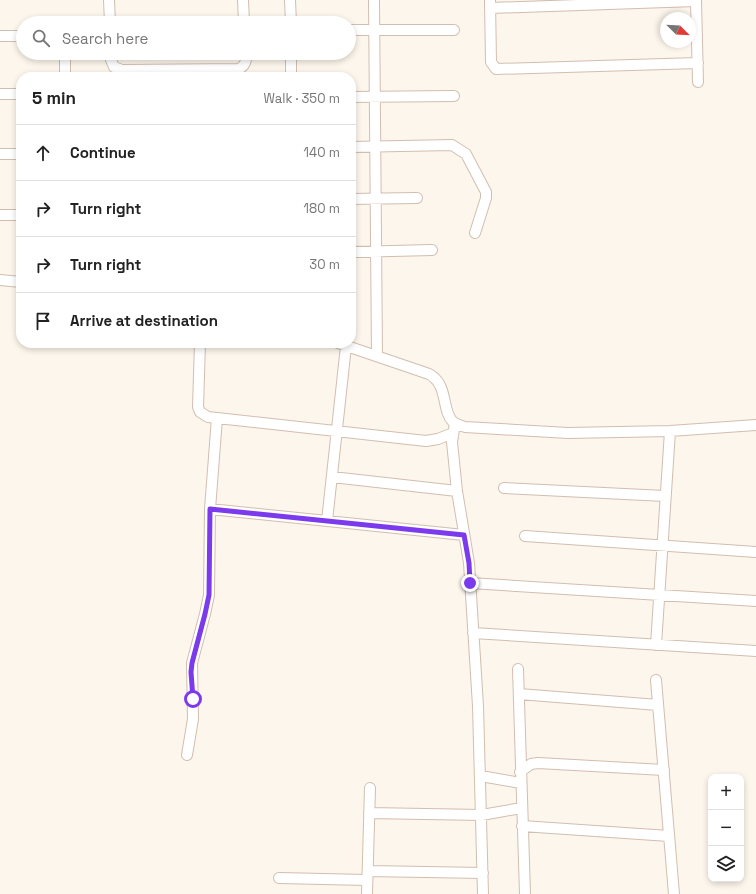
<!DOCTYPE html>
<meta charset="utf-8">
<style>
:root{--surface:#fff;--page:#f6f6f6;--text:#222;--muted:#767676;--line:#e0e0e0}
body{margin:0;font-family:"Space Grotesk",sans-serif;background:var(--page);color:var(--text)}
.controls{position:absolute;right:12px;bottom:12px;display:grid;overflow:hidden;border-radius:8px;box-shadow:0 2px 6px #0003}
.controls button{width:36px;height:36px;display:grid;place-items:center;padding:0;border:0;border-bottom:1px solid var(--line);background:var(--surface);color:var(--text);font:20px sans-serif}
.compass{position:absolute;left:660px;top:12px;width:36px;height:36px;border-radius:50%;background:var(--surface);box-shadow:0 2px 6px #0003;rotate:114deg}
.stop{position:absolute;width:12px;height:12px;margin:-9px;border:3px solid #7c3aed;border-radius:50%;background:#fff}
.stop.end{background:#7c3aed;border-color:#fff;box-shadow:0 1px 4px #0008}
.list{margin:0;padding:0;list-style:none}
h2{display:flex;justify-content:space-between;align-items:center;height:52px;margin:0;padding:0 16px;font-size:17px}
h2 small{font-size:13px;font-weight:400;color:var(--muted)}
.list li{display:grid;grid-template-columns:26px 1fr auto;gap:12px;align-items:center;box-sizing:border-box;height:56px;padding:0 16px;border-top:1px solid var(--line)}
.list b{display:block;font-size:15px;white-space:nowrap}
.list em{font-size:13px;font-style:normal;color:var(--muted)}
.icon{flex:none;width:22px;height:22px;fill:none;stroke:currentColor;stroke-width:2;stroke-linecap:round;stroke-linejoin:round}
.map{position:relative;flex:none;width:756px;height:894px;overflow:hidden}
.search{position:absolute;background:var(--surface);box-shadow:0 2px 6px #0003;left:16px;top:16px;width:340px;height:44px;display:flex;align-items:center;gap:10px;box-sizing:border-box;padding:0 14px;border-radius:22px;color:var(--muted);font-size:15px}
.panel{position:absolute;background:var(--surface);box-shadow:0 2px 6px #0003;left:16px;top:72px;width:340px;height:276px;border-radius:16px}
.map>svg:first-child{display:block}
</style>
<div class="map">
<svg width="756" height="894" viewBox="0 0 756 894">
<rect width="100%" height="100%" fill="#fdf6ec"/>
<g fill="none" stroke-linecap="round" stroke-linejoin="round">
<defs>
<path id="minor" d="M109 0 110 23
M243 0 244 23
M290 0 291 23
M374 0C376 119 375 238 377 356
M490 0 491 62 496 69 698 63
M696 0 698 82
M490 8 696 1
M280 23 291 22
M349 30H454
M0 36H23
M65 53V77
M111 53V60L114 67 122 70 238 69C245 67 247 60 246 53
M291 53V77
M0 94H21
M351 97 454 96
M351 147 452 145 466 154 486 192V198L475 233
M0 154H21
M351 199 417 198
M0 215H21
M351 252 432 250
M0 280 21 282
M200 343 198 407 200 412 208 417 426 441 438 439 453 433
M338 343 429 374C449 385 441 410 453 422 456 424 461 426 465 427L568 433 670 431 756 425
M455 423 452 442 457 491 469 563 478 706 483 894
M332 477 457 491
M504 488 665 496
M210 509 464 535
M327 521 346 346
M525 536 756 552
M470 583 756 601
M473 633 756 651
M656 645 670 431
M518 669 525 894
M656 680 674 894
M519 694 658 705
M187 755 193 719 192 663 205 614 209 595 210 509 217 418
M520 772 531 764 538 763 664 770
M481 776 521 783
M369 813 482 815 521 808
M522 826 669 836
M368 871 483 873
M279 878 367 880
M367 894 370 788"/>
</defs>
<!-- minor casing -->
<use href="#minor" stroke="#d1beb0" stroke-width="12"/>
<!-- minor -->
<use href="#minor" stroke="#fff" stroke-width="10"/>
</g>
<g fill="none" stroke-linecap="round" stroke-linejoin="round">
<!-- route -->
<path stroke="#7c3aed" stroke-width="5" d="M193 699 191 672 192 663 205 614 209 595 210 509 464 535 469 563 470 583"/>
</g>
</svg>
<div class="controls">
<button>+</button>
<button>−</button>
<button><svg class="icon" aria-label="layers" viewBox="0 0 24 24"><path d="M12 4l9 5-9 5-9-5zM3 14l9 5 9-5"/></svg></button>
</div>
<svg class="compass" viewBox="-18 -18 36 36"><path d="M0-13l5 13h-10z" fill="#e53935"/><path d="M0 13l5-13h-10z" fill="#767676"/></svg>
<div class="stop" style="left:193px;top:699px"></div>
<div class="stop end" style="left:470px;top:583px"></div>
<div class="search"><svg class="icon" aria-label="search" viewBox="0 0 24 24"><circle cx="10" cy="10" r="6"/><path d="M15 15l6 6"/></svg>Search here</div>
<section class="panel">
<h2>5 min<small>Walk · 350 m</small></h2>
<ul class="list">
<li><svg class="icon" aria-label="ahead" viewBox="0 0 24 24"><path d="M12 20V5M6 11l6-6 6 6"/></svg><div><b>Continue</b></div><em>140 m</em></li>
<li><svg class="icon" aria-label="right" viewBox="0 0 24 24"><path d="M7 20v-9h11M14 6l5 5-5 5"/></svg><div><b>Turn right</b></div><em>180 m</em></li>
<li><svg class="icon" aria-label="right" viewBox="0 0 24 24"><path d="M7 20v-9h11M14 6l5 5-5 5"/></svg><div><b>Turn right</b></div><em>30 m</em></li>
<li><svg class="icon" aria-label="arrive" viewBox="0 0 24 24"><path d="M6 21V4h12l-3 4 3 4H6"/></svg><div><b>Arrive at destination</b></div></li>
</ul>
</section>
</div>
